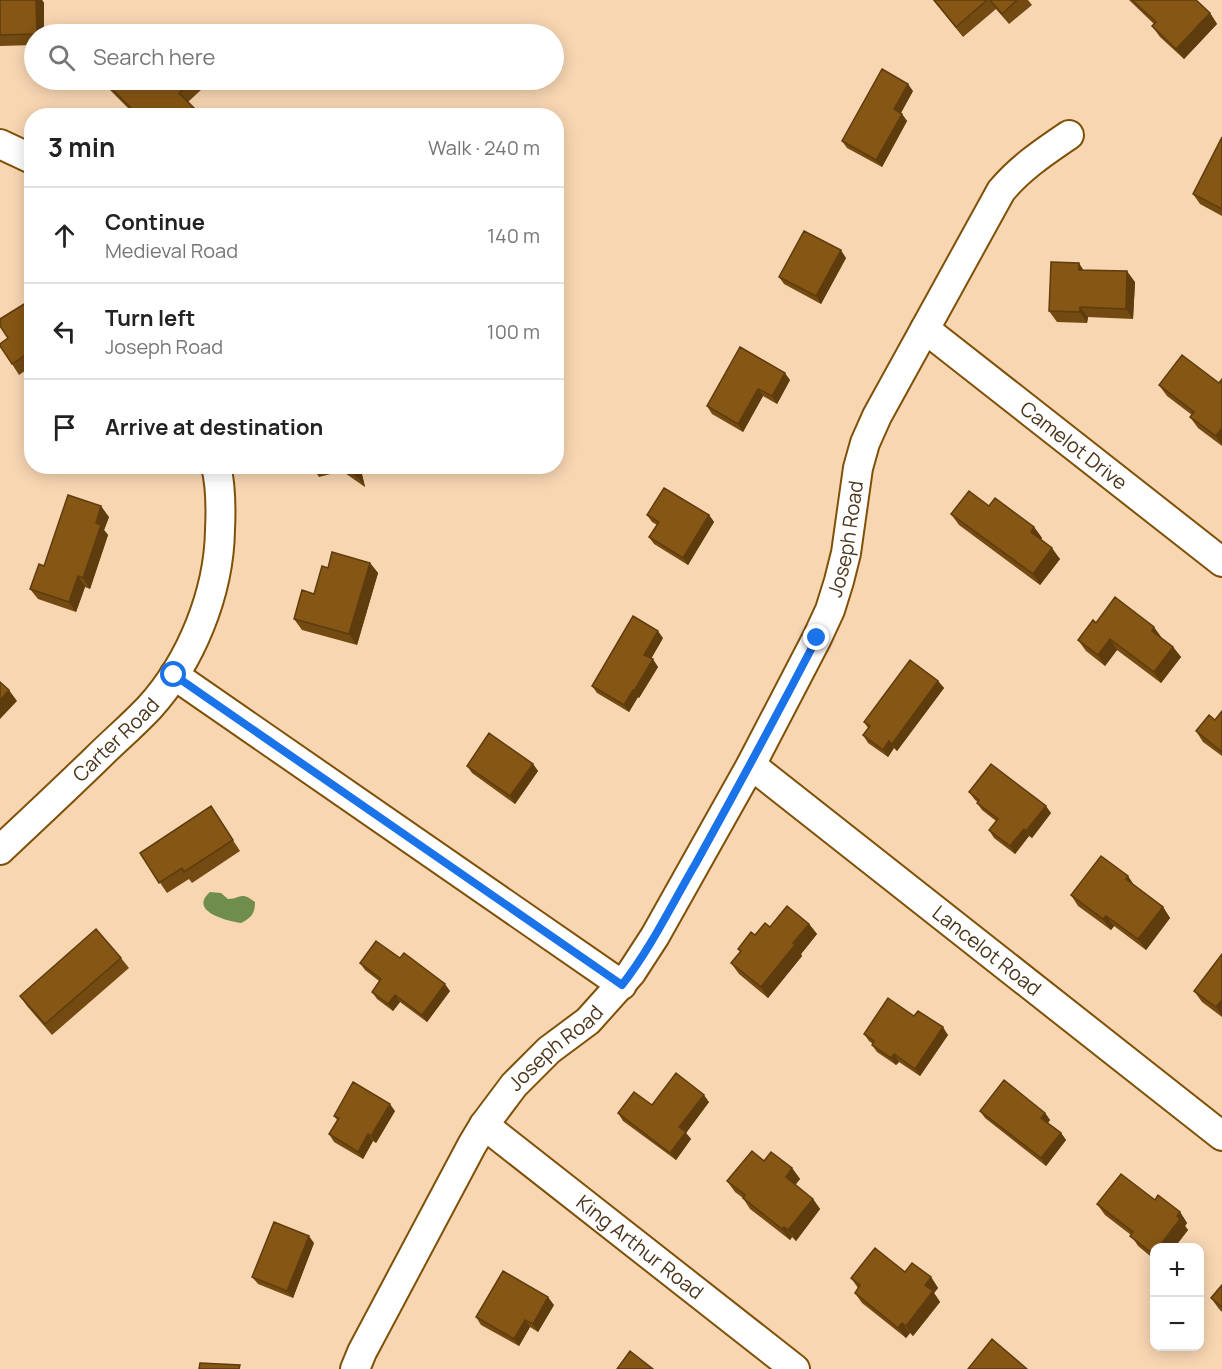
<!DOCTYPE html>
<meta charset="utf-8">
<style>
:root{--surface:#fff;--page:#f2f2f2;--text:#222;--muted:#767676;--line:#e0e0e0}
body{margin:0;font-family:Manrope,sans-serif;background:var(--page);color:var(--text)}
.controls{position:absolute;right:18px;bottom:18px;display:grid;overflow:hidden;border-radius:12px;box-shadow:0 3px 15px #0003}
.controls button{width:54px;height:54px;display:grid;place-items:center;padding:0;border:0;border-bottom:2px solid var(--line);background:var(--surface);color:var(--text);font:30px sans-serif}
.stop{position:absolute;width:18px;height:18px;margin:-14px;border:4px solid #1a73e8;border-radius:50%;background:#fff}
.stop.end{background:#1a73e8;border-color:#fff;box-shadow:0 2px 6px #0008}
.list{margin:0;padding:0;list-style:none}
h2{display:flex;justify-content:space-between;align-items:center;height:78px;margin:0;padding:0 24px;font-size:26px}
h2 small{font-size:20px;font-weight:400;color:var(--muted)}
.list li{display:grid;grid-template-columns:39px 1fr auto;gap:18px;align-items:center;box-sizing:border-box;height:96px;padding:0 24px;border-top:2px solid var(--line)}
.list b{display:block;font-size:22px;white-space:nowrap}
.list p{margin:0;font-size:20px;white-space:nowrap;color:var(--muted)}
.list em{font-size:20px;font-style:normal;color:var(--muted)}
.icon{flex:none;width:33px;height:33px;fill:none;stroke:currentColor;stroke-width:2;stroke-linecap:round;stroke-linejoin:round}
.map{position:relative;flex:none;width:1222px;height:1369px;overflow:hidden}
.search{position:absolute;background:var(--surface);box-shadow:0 3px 15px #0003;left:24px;top:24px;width:540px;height:66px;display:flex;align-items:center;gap:15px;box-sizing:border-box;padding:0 21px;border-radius:33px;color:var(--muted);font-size:22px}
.panel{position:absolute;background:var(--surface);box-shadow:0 3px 15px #0003;left:24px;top:108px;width:540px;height:366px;border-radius:24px}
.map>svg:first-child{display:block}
</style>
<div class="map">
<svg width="1222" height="1369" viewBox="0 0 1222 1369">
<rect width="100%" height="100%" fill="#f8d6b2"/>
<!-- water -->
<path fill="#6f8e4b" d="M210 892 221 893 228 899C242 898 241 891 255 902 255 914 251 918 241 923 227 921 188 911 210 892Z"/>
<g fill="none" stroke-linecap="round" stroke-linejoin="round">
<defs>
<g id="minor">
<path d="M0 144 32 159"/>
<path id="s1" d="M925 329 1222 562"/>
<path d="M174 675 622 985"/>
<path id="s2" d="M751 765 1222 1136"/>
<path id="s3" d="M0 850C32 820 64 790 96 759 113 742 132 726 149 708 191 662 219 593 220 530 221 509 221 486 216 466"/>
<path id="s4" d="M484 1125 795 1369"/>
<path id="s5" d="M355 1369 362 1352 472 1145 484 1125 514 1085 549 1050 588 1021 631 973 655 936 751 765 817 638 830 610 839 581 846 553 858 468 865 443 877 416 1001 191C1020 168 1044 152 1069 135"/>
</g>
</defs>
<!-- minor casing -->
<use href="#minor" stroke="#7f5007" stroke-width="32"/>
<!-- minor -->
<use href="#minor" stroke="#fff" stroke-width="28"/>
</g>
<!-- wall -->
<path fill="#734a11" d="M0 0H42L44 3V34H34V45L0 46Z
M933 0H1028L1032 5 1009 24 996 9 963 37Z
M1129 0H1196L1210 13 1217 24 1184 59 1160 37 1152 26 1154 24Z
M105 80H199L197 82 202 89 188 102 201 116H136L111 91 104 81Z
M913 91 901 113 907 121 882 167 847 148 842 141Z
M1222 137V216L1200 204 1193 194Z
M846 258 821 304 784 284 779 277Z
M1084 270 1135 282 1133 319 1088 317 1087 323 1057 322 1049 311Z
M0 319 31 367 19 375 12 364 8 338Z
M740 347 790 380 777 404 763 396 743 432 712 414 707 406Z
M1222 379V446L1198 428 1190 417 1192 415 1167 396 1159 385 1219 383Z
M312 466H360L365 487 342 471 319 477Z
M989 506 1034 527 1042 538 1041 539 1060 559 1040 585 959 525 951 514Z
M647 515H709L714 522 688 565 654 544 649 537 657 525 652 522Z
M109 517 104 530 108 535 90 589 85 587 76 612 38 599 30 589 44 566Z
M370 563 378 573 357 645 302 630 294 619 314 594 328 568Z
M1096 623 1162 638 1173 647 1181 657 1161 683 1117 650 1105 666 1086 651 1078 640Z
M663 638 651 659 658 667 639 698 638 697 629 712 597 693 592 686Z
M938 681 944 688 897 751 894 748 888 757 868 743 863 735 868 728 864 722Z
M1222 711V756L1203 742 1196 731 1215 720Z
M533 764 538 771 515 804 472 773 467 766Z
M969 792 1051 813 1032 838 1029 836 1015 854 994 838 989 830 996 821 982 810 977 803 978 802 975 800Z
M211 806 240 851 192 883 189 879 167 893 140 853Z
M1128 876 1135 887 1163 907 1170 918 1146 950 1114 926 1111 930 1078 906 1071 895Z
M809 924 817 934 801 954 802 956 768 998 739 974 731 963 740 952 738 949 755 935 770 927Z
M1222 954V1017L1202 1002 1194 991Z
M121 958 129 968 52 1035 27 1006 20 996Z
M360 963 450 991 427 1022 400 1002 393 1011 377 999 372 992 379 981 365 970Z
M914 1016 948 1035 920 1076 899 1062 896 1065 877 1052 872 1045 873 1044 869 1041 864 1034Z
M709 1102 686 1133 691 1139 676 1160 623 1121 618 1113 652 1105Z
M395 1111 376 1143 373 1141 363 1159 334 1142 329 1134 337 1120 334 1116Z
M980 1111 1045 1113 1050 1120 1048 1123 1061 1133 1066 1140 1046 1166 985 1118Z
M792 1168 800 1179 795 1185 813 1199 820 1209 796 1241 792 1237 790 1240 750 1209 743 1198 735 1192 727 1181Z
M1155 1200 1180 1212 1187 1223 1185 1226 1188 1230 1174 1248H1155V1260L1138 1246 1131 1235 1105 1215 1097 1204Z
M314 1243 293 1298 258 1284 252 1277Z
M905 1272 931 1277 938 1288 934 1293 940 1302 913 1336 910 1333 906 1338 862 1303 855 1293 858 1288 851 1278Z
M1222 1285V1312L1219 1309 1211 1298Z
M554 1305 538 1332 530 1327 519 1346 481 1325 476 1317Z"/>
<!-- shaded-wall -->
<path fill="#5e3c0e" d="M36 0H42L44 3V34H37Z
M1210 13 1217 24 1184 59 1176 49Z
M908 84 913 91 899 116 894 109Z
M902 114 907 121 882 167 876 160Z
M841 250 846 258 821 304 816 296Z
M1079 263 1086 274 1079 270Z
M1127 271 1135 282 1133 319 1126 309Z
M1080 307 1088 317 1087 323 1080 312Z
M785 373 790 380 777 404 772 396Z
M758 389 763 396 743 432 738 424Z
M1222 428V445L1216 436Z
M355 466H360L365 487 357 476Z
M101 506 109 517 104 530 108 535 90 589 83 578 96 523Z
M709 515 714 522 688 565 683 558Z
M1034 527 1042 538 1038 543 1031 532Z
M1052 548 1060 559 1040 585 1033 574Z
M370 563 378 573 357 645 349 634Z
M78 576 85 587 76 612 69 602Z
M1154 627 1162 638 1152 631Z
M658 631 663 638 649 662 644 655Z
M1110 639 1117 650 1105 666 1098 655Z
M1173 647 1181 657 1161 683 1154 672Z
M653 659 658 667 639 698 634 691Z
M938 681 944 688 897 751 892 744Z
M9 690 17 701 0 719V700Z
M633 690 638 697 629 712 624 705Z
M889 741 894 748 888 757 883 750Z
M533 764 538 771 515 804 510 796Z
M1046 806 1051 813 1032 838 1026 831Z
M1024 829 1029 836 1015 854 1010 846Z
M1128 876 1135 887 1126 879Z
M1163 907 1170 918 1146 950 1138 939Z
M1106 916 1114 926 1111 930 1103 919Z
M809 924 817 934 801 954 802 956 768 998 761 987 793 943Z
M445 984 450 991 427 1022 422 1015Z
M395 995 400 1002 393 1011 388 1004Z
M1221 1001 1222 1003V1016L1216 1007Z
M943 1027 948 1035 920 1076 915 1069Z
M894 1054 899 1062 896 1065 891 1058Z
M704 1095 709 1102 686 1133 691 1139 676 1160 670 1153 679 1127Z
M390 1104 395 1111 376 1143 371 1136Z
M1045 1113 1050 1120 1046 1125 1041 1118Z
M1061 1133 1066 1140 1046 1166 1041 1158Z
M368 1134 373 1141 363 1159 358 1152Z
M792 1168 800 1179 793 1188 786 1177Z
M813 1199 820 1209 796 1241 788 1230Z
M1180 1212 1187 1223 1185 1226 1188 1230 1174 1248H1158Z
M784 1227 792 1237 790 1240 782 1229Z
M309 1236 314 1243 293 1298 287 1291Z
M931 1277 938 1288 934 1293 940 1302 913 1336 906 1326 925 1285Z
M548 1297 554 1305 538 1332 533 1324Z
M525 1320 530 1327 519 1346 514 1339Z
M902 1323 910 1333 906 1338 898 1328Z"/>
<!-- building -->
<path fill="#865614" stroke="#5e3c0e" stroke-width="1.5" d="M0 0H36L37 34 0 35Z
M934 0H987L956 27Z
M990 0H1017L1002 14Z
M1132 0H1196L1210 13 1176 49 1152 26 1156 22Z
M882 69 908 84 894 109 902 114 876 160 842 141Z
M105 80H193L179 93 200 114 198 116H139L104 81Z
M1222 137V209L1193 194Z
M804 231 841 250 816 296 779 277Z
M1051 262 1079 263V270L1127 271 1126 309 1080 307V312L1049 311Z
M32 299V367L24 356 12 364 0 346V344L8 338 0 326V319Z
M740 347 785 373 772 396 758 389 738 424 707 406Z
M1182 355 1219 383 1222 379V428L1216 436 1190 417 1194 412 1159 385Z
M343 466H355L357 476Z
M664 488 709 515 683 558 649 537 659 522 647 515Z
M969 491 989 506 995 498 1034 527 1031 532 1052 548 1033 574 951 514Z
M68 495 101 506 96 523 101 525 83 578 78 576 69 602 30 589 39 564 44 566Z
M332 552 370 563 349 634 294 619 302 590 314 594 322 566 328 568Z
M1115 597 1154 627 1152 631 1173 647 1154 672 1110 639 1098 655 1078 640 1093 620 1096 623Z
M633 616 658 631 644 655 653 659 634 691 633 690 624 705 592 686Z
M910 660 938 681 892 744 889 741 883 750 863 735 870 726 864 722Z
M0 682 9 690 0 700Z
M1222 711V752L1196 731 1209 715 1215 720Z
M489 733 533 764 510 796 467 766Z
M991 764 1046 806 1026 831 1024 829 1010 846 989 830 998 819 977 803 979 800 969 792Z
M211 806 233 840 184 872 182 868 159 883 140 853Z
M1101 856 1128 876 1126 879 1163 907 1138 939 1106 916 1103 919 1071 895Z
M787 906 809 924 793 943 795 945 761 987 731 963 741 951 738 949 751 932 755 935 765 923 770 927Z
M96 929 121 958 45 1024 20 996Z
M376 941 400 958 404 953 445 984 422 1015 395 995 388 1004 372 992 381 979 360 963Z
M1222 954V1002L1221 1001 1216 1007 1194 991Z
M888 998 914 1016 918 1011 943 1027 915 1069 894 1054 891 1058 872 1045 874 1041 864 1034Z
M676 1073 704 1095 679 1127 686 1132 670 1153 618 1113 634 1092 652 1105Z
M1004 1080 1045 1113 1041 1118 1061 1133 1041 1158 980 1111Z
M353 1082 390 1104 371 1136 368 1134 358 1152 329 1134 339 1118 334 1116Z
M752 1151 764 1161 771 1152 792 1168 786 1177 813 1199 788 1230 784 1227 782 1229 743 1198 745 1195 727 1181Z
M1121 1174 1155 1200 1158 1195 1180 1212 1177 1216 1180 1219 1158 1248H1155V1253L1153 1254 1130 1236 1133 1232 1097 1204Z
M274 1222 309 1236 287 1291 252 1277Z
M875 1248 905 1272 912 1263 931 1277 925 1285 933 1291 906 1326 902 1323 898 1328 855 1293 860 1285 851 1278Z
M503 1271 548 1297 533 1324 525 1320 514 1339 476 1317Z
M1222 1285V1307L1211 1298Z
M992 1339 1027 1369H968Z
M630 1351 653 1369H617Z
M200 1363 240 1365 239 1369H199Z"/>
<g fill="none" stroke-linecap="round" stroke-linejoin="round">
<!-- route -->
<path stroke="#1a73e8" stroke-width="8" d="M174 675 622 985C651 948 672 904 696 863 737 789 778 713 817 638"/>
</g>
<g text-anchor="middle" stroke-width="6" stroke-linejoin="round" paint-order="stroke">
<!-- street labels -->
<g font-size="20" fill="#4b361c" stroke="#fce6ce">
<text dy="7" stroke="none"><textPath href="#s1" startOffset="189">Camelot Drive</textPath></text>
<text dy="7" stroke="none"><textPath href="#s5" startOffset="976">Joseph Road</textPath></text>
<text dy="7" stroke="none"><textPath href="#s3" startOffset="160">Carter Road</textPath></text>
<text dy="7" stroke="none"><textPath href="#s2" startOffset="300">Lancelot Road</textPath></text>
<text dy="7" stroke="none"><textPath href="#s5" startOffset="382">Joseph Road</textPath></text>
<text dy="7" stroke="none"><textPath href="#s4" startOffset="198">King Arthur Road</textPath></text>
</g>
</g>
</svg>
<div class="controls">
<button>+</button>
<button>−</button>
</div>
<div class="stop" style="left:174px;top:675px"></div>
<div class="stop end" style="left:817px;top:638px"></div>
<div class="search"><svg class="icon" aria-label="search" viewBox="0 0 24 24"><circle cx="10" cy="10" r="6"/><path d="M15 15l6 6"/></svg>Search here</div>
<section class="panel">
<h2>3 min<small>Walk · 240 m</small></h2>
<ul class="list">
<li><svg class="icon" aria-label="ahead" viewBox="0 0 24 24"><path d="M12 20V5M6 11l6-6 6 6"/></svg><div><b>Continue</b><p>Medieval Road</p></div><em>140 m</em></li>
<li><svg class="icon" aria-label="left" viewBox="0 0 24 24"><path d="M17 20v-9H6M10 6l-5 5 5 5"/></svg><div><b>Turn left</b><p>Joseph Road</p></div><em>100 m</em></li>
<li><svg class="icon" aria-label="arrive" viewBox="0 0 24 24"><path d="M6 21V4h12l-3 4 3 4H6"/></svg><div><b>Arrive at destination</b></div></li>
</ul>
</section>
</div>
